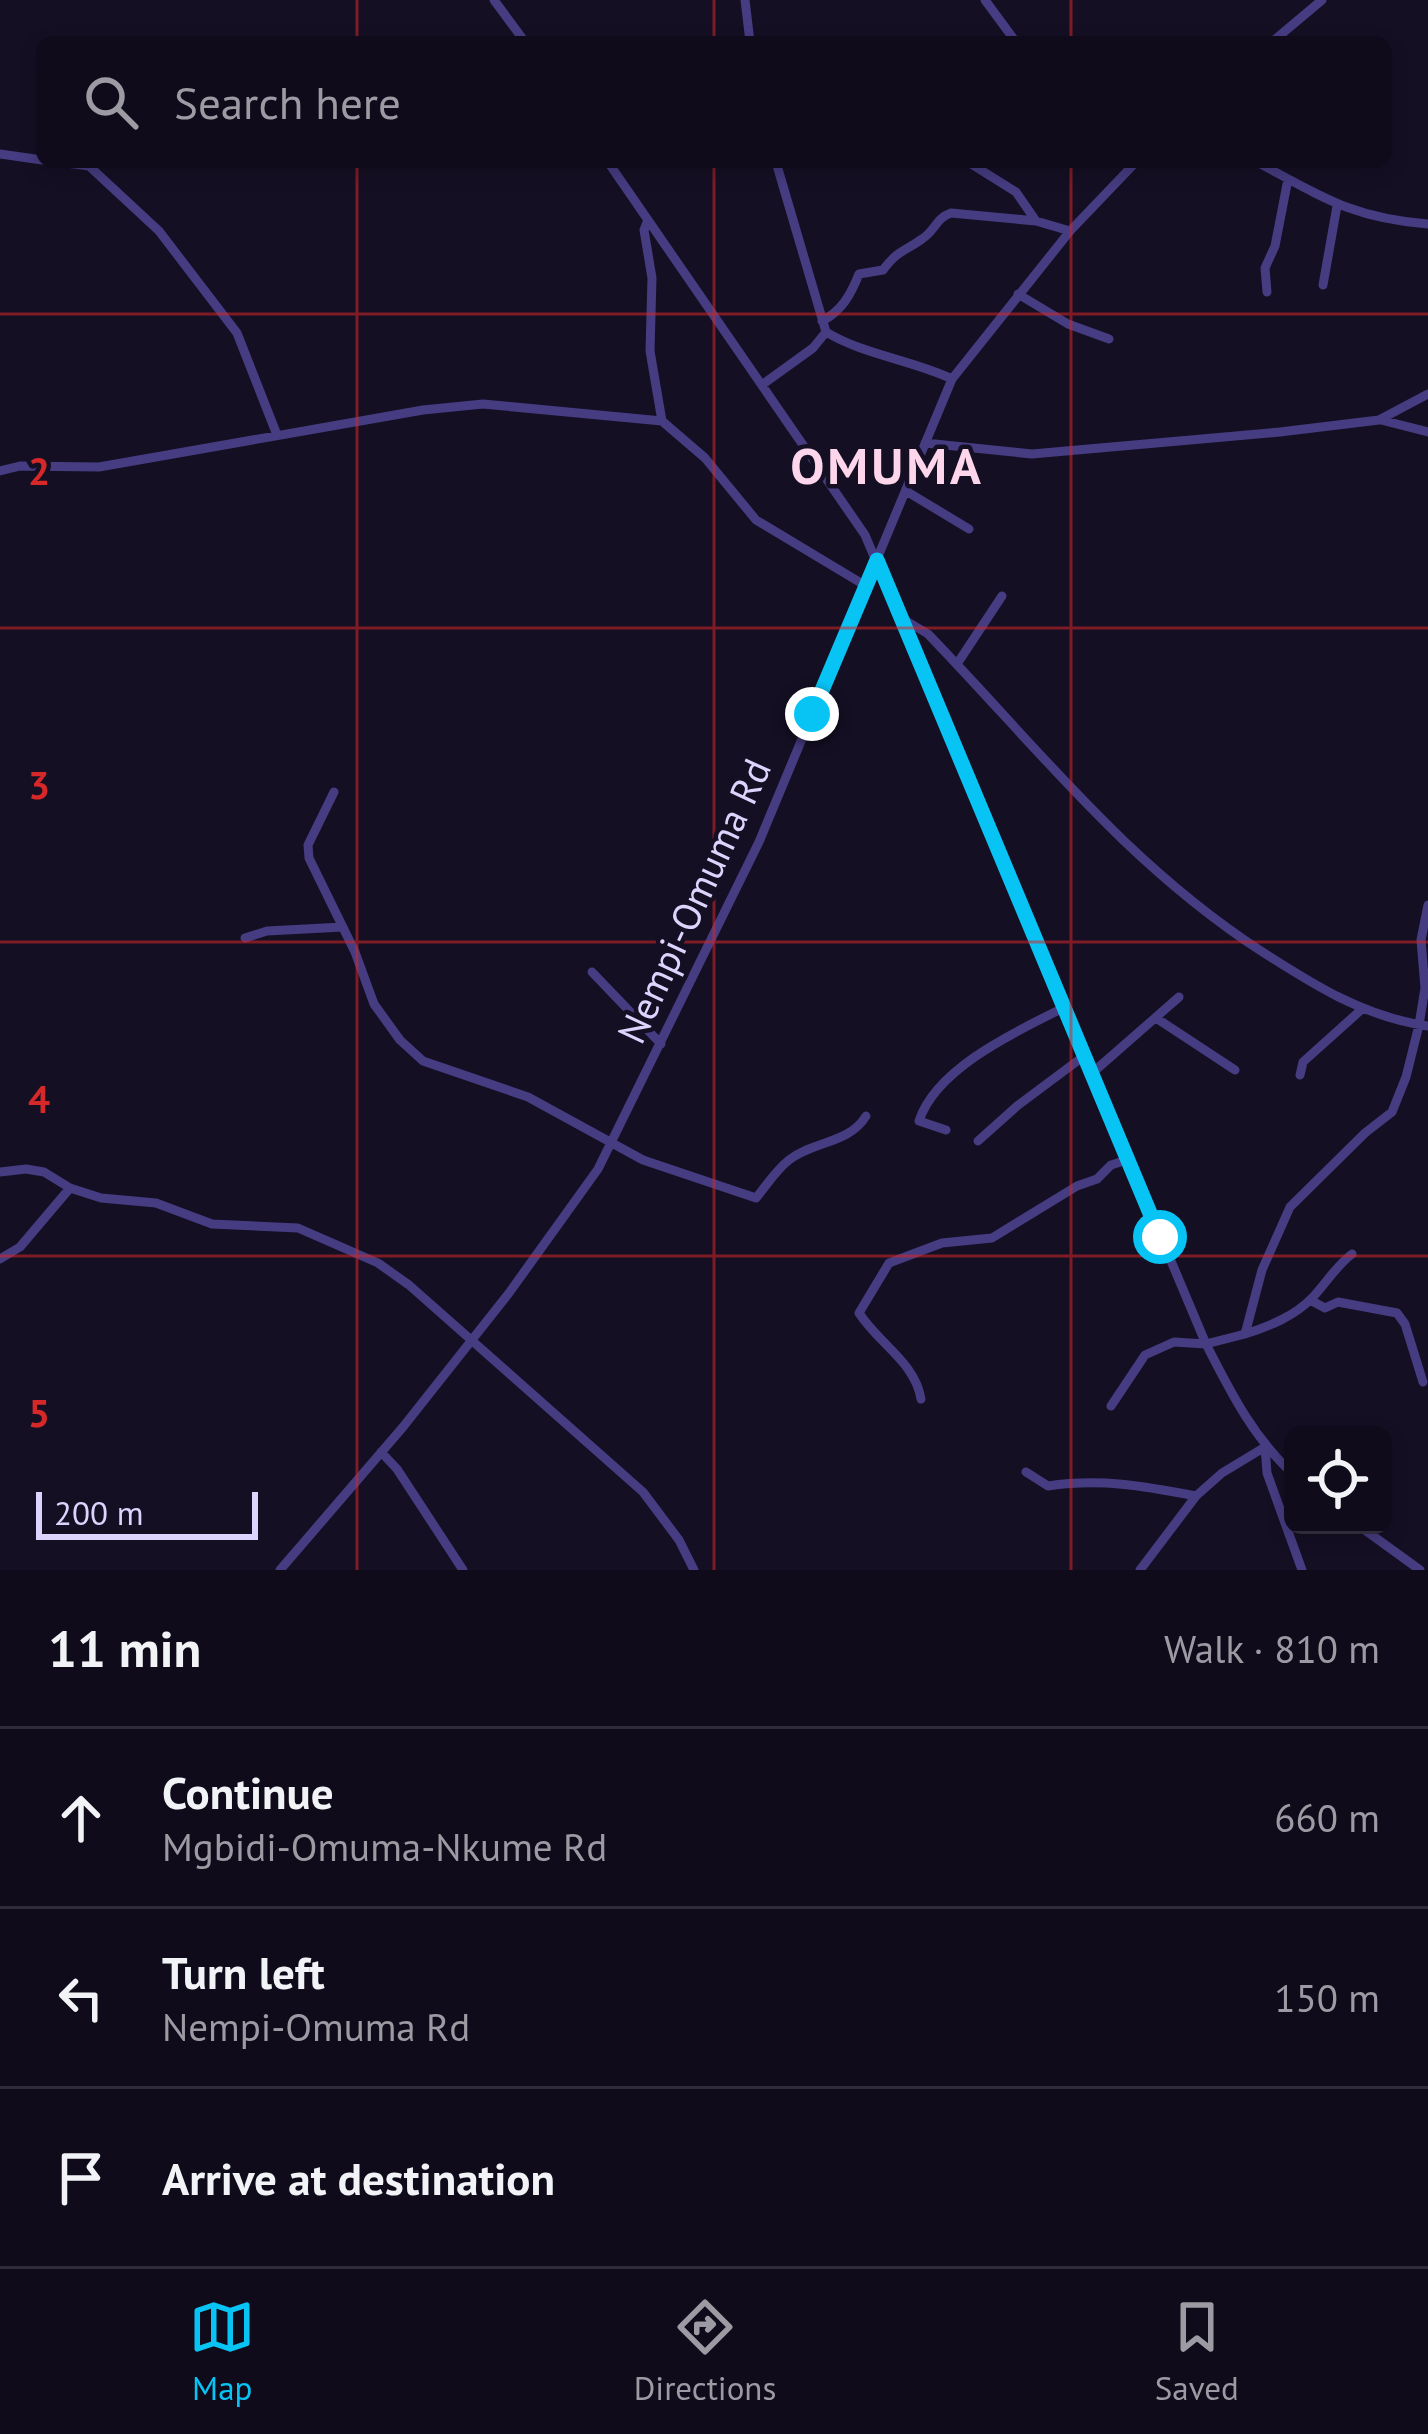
<!DOCTYPE html>
<meta charset="utf-8">
<style>
:root{--surface:#100b1b;--page:#1e1928;--text:#f1f3f6;--muted:#9c9ba3;--line:#302b3a;--accent:#08c4f5}
body{margin:0;font-family:"PT Sans",sans-serif;background:var(--page);color:var(--text)}
.controls{position:absolute;right:36px;bottom:36px;display:grid;overflow:hidden;border-radius:18px;box-shadow:0 6px 18px #0003}
.controls button{width:108px;height:108px;display:grid;place-items:center;padding:0;border:0;border-bottom:3px solid var(--line);background:var(--surface);color:var(--text);font:60px sans-serif}
.scale{position:absolute;left:36px;bottom:30px;width:222px;box-sizing:border-box;padding-left:12px;border:6px solid #ddd4fe;border-top:0;font-size:33px;line-height:42px;white-space:nowrap;color:#ddd4fe;-webkit-text-stroke:9px #150f24;paint-order:stroke}
.stop{position:absolute;width:36px;height:36px;margin:-27px;border:9px solid #08c4f5;border-radius:50%;background:#fff}
.stop.end{background:#08c4f5;border-color:#fff;box-shadow:0 3px 12px #0008}
.list{margin:0;padding:0;list-style:none}
h2{display:flex;justify-content:space-between;align-items:center;height:156px;margin:0;padding:0 48px;font-size:51px}
h2 small{font-size:39px;font-weight:400;color:var(--muted)}
.list li{display:grid;grid-template-columns:78px 1fr auto;gap:36px;align-items:center;box-sizing:border-box;height:180px;padding:0 48px;border-top:3px solid var(--line)}
.list b{display:block;font-size:45px;white-space:nowrap}
.list p{margin:0;font-size:39px;white-space:nowrap;color:var(--muted)}
.list em{font-size:39px;font-style:normal;color:var(--muted)}
.icon{flex:none;width:66px;height:66px;fill:none;stroke:currentColor;stroke-width:2;stroke-linecap:round;stroke-linejoin:round}
.map{position:relative;flex:none;width:1428px;height:1570px;overflow:hidden}
.search{position:absolute;background:var(--surface);box-shadow:0 6px 18px #0003;left:36px;right:36px;top:36px;height:132px;display:flex;align-items:center;gap:30px;box-sizing:border-box;padding:0 42px;border-radius:18px;color:var(--muted);font-size:45px}
.sheet{height:696px;background:var(--surface)}
nav{display:flex;justify-content:space-around;align-items:center;box-sizing:border-box;height:168px;border-top:3px solid var(--line);background:var(--surface);font-size:33px;color:var(--muted)}
nav a{display:grid;justify-items:center;gap:6px}
nav .on{color:var(--accent)}
.map>svg:first-child{display:block}
</style>
<div class="map">
<svg width="1428" height="1570" viewBox="0 0 1428 1570">
<rect width="100%" height="100%" fill="#150f24"/>
<g fill="none" stroke-linecap="round" stroke-linejoin="round">
<!-- minor -->
<path stroke="#463c82" stroke-width="9" d="M494 0 525 42
M745 0 750 42
M985 0 1016 42
M1272 42 1322 0
M0 154 42 160
M59 162 89 166 159 231 237 333 277 435
M608 162 865 535 1206 1344C1231 1393 1253 1437 1293 1474
M776 162 826 332C864 355 912 360 952 379
M968 162 1016 192 1036 221
M1257 162C1322 197 1352 218 1428 224
M648 220 644 230 652 278 650 351 662 421
M1323 285 1337 206
M1267 292 1265 268 1275 246 1288 179
M1018 294 1068 324 1109 339
M822 321C842 311 851 294 859 274L883 270C898 250 904 252 922 239 935 231 936 218 951 213L1036 221 1070 231
M763 384 813 348 826 332
M1381 420 1428 432
M925 443 1032 454 1280 432 1379 420 1428 394
M0 471 20 466 99 467 423 410 483 404 662 421 705 458 756 520 866 586
M906 491 969 529
M903 619 928 634C1039 749 1125 862 1261 951 1314 985 1364 1017 1428 1026
M957 664 1002 596
M334 792 308 845 309 858 355 952 374 1004 400 1040 423 1061 528 1097 643 1160 756 1198C766 1186 776 1170 789 1160 813 1141 849 1144 866 1116
M245 938 267 931 343 927
M592 972 661 1044
M1156 1018 1235 1070
M1091 1074 1179 997
M1300 1075 1303 1062 1362 1009
M946 1130 919 1121C936 1068 1017 1031 1063 1008
M978 1141 1017 1106 1084 1056
M0 1172 26 1169 44 1172 70 1188 101 1198 156 1203 212 1224 298 1228 378 1263 409 1285 643 1492 679 1540 694 1570
M1352 1254C1336 1266 1327 1282 1313 1297 1295 1316 1270 1326 1245 1334L1262 1270 1290 1207 1365 1133 1392 1112 1406 1077 1419 1025 1425 988 1421 940 1428 905
M0 1259 20 1247 70 1188
M1310 1300 1325 1308 1338 1302 1397 1313 1405 1324 1423 1382
M921 1399C915 1362 879 1344 859 1313L889 1263 942 1243 992 1238 1077 1186 1097 1179 1111 1165 1127 1160
M1111 1406 1145 1355 1174 1342 1206 1344 1245 1334
M381 1452 397 1469 463 1570
M1026 1472 1048 1486C1100 1478 1144 1486 1196 1496
M1358 1525 1420 1570
M280 1570 403 1427 509 1293 598 1169 759 842 952 379 1070 231 1136 162
M1140 1570 1196 1496 1222 1473 1265 1447 1267 1473 1302 1570"/>
</g>
<g fill="none" stroke-linecap="round" stroke-linejoin="round">
<!-- route -->
<path stroke="#08c4f5" stroke-width="15" d="M812 714 877 560 1160 1237"/>
</g>
<!-- grid -->
<path fill="none" stroke="#d62828" stroke-width="3" stroke-opacity="0.55" d="M357 0V42M714 0V42M1071 0V42M357 162V1570M714 162V1570M1071 162V1570M0 314H1428M0 628H1428M0 942H1428M0 1256H1428"/>
<g text-anchor="middle" stroke-width="9" stroke-linejoin="round" paint-order="stroke">
<!-- street labels -->
<g font-size="39" fill="#ddd4fe" stroke="#150f24">
<text transform="translate(694 901) rotate(-65)" y="14">Nempi-Omuma Rd</text>
</g>
<!-- district labels -->
<g font-size="51" font-weight="bold" letter-spacing="3" fill="#fed6eb" stroke="#150f24">
<text x="887" y="484">OMUMA</text>
</g>
</g>
<g font-size="39" text-anchor="middle" font-weight="bold" fill="#d62828" stroke="#150f24" stroke-width="9" stroke-linejoin="round" paint-order="stroke">
<text x="39" y="485">2</text>
<text x="39" y="799">3</text>
<text x="39" y="1113">4</text>
<text x="39" y="1427">5</text>
</g>
</svg>
<div class="controls">
<button><svg class="icon" aria-label="locate" viewBox="0 0 24 24"><circle cx="12" cy="12" r="6"/><path d="M12 2v4M12 18v4M2 12h4M18 12h4"/></svg></button>
</div>
<div class="scale">200 m</div>
<div class="stop" style="left:1160px;top:1237px"></div>
<div class="stop end" style="left:812px;top:714px"></div>
<div class="search"><svg class="icon" aria-label="search" viewBox="0 0 24 24"><circle cx="10" cy="10" r="6"/><path d="M15 15l6 6"/></svg>Search here</div>
</div>
<section class="sheet">
<h2>11 min<small>Walk · 810 m</small></h2>
<ul class="list">
<li><svg class="icon" aria-label="ahead" viewBox="0 0 24 24"><path d="M12 20V5M6 11l6-6 6 6"/></svg><div><b>Continue</b><p>Mgbidi-Omuma-Nkume Rd</p></div><em>660 m</em></li>
<li><svg class="icon" aria-label="left" viewBox="0 0 24 24"><path d="M17 20v-9H6M10 6l-5 5 5 5"/></svg><div><b>Turn left</b><p>Nempi-Omuma Rd</p></div><em>150 m</em></li>
<li><svg class="icon" aria-label="arrive" viewBox="0 0 24 24"><path d="M6 21V4h12l-3 4 3 4H6"/></svg><div><b>Arrive at destination</b></div></li>
</ul>
</section>
<nav>
<a class="on"><svg class="icon" aria-label="map" viewBox="0 0 24 24"><path d="M3 6l6-2 6 2 6-2v14l-6 2-6-2-6 2zM9 4v14M15 6v14"/></svg>Map</a>
<a><svg class="icon" aria-label="directions" viewBox="0 0 24 24"><path d="M12 3l9 9-9 9-9-9zM9 14v-3h6M13 9l2 2-2 2"/></svg>Directions</a>
<a><svg class="icon" aria-label="saved" viewBox="0 0 24 24"><path d="M7 4h10v16l-5-4-5 4z"/></svg>Saved</a>
</nav>
